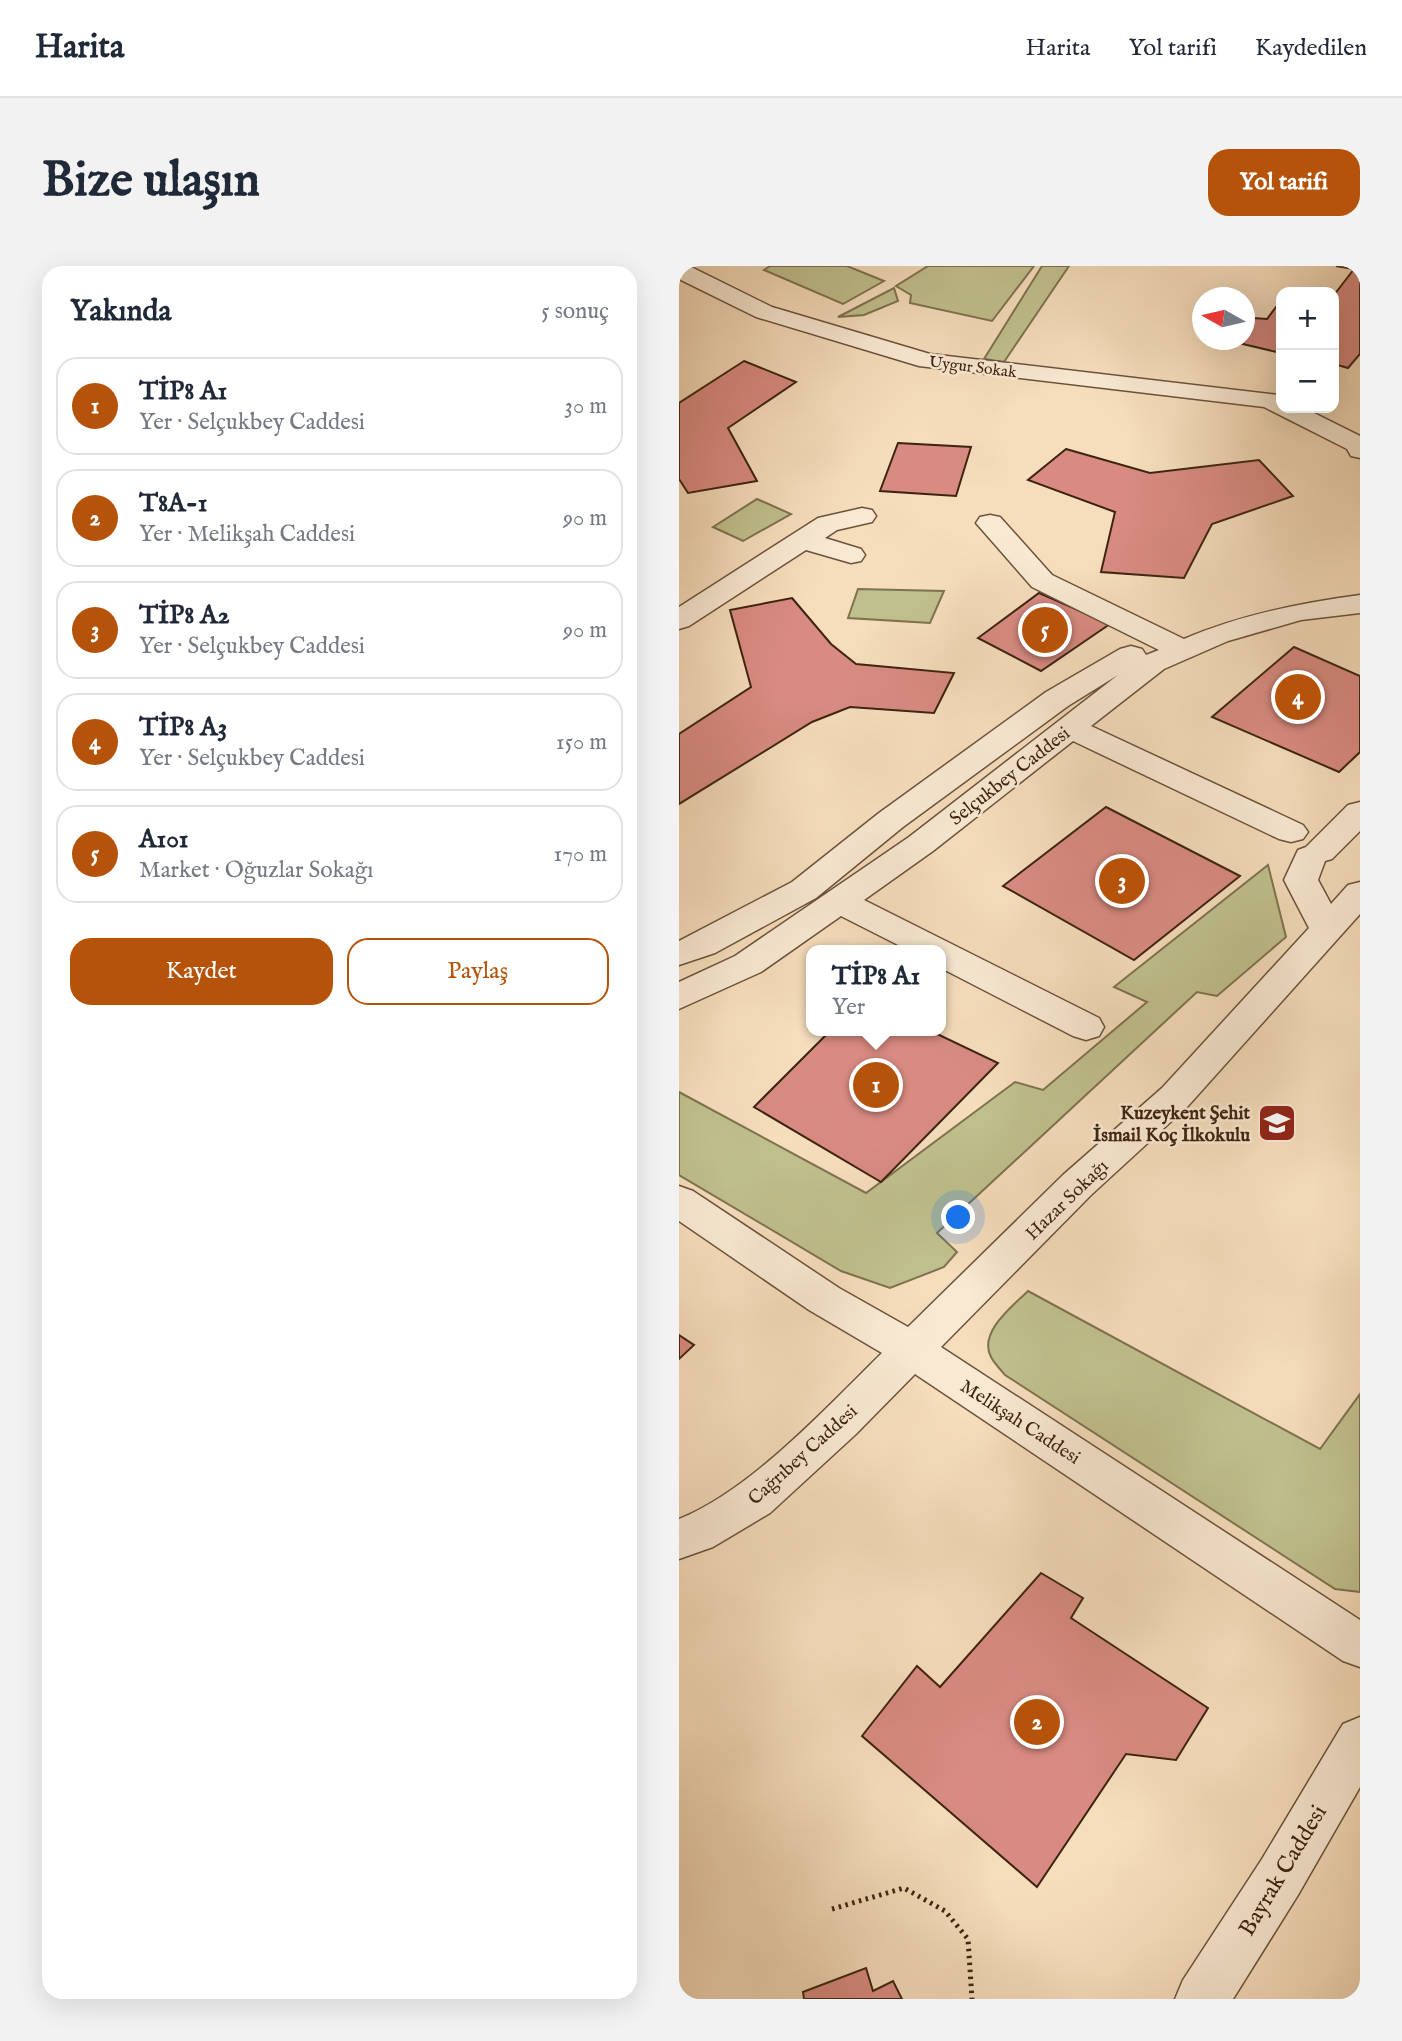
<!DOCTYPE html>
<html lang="tr">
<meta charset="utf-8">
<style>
:root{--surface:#fff;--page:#f2f2f3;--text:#1f2937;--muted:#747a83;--line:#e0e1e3;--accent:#b45309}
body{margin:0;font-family:"IM FELL English",serif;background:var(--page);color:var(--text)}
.controls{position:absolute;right:21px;top:21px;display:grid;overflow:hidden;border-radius:14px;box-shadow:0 7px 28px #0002}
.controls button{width:63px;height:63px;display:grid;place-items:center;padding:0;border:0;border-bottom:2px solid var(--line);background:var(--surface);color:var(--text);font:35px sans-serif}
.compass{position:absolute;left:513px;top:21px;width:63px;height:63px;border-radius:50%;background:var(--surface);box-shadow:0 7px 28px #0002;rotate:278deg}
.you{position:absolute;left:280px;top:952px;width:24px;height:24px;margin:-18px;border:5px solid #fff;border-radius:50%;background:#1a73e8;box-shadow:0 0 0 10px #1a73e833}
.badge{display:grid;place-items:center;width:46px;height:46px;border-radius:50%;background:var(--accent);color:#fff;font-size:23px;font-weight:700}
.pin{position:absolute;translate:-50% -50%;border:4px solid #fff;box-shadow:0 2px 7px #0006}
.popup{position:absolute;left:127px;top:679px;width:140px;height:91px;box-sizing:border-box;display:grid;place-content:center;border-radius:14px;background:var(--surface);filter:drop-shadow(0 2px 5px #0005);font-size:23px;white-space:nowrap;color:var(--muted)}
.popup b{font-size:26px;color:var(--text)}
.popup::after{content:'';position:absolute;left:50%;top:100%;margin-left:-14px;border:14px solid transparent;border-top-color:var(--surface)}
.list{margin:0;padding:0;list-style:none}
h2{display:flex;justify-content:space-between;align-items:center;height:91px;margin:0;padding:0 28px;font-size:30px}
h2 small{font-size:23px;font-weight:400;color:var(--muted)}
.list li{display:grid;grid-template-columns:46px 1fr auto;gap:21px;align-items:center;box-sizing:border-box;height:98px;margin:0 14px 14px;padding:0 14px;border:2px solid var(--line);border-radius:21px}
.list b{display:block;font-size:26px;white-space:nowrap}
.list p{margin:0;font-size:23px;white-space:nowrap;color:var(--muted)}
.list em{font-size:23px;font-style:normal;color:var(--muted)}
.actions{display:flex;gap:14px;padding:21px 28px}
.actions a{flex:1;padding:16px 0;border:2px solid var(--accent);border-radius:21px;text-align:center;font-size:24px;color:var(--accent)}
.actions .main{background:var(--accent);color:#fff}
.map{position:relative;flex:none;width:681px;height:1733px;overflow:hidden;border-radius:21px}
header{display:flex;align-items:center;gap:42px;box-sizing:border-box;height:98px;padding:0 35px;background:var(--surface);border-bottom:2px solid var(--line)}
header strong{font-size:33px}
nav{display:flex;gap:38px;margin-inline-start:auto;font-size:24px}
.intro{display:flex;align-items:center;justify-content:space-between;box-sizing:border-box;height:168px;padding:0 42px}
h1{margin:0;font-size:49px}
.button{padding:18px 32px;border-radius:21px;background:var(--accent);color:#fff;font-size:24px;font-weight:700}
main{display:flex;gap:42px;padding:0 42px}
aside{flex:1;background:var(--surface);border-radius:21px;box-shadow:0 7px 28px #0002}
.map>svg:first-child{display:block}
</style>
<header>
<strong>Harita</strong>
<nav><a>Harita</a><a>Yol tarifi</a><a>Kaydedilen</a></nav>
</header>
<div class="intro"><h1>Bize ulaşın</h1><a class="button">Yol tarifi</a></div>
<main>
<aside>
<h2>Yakında<small>5 sonuç</small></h2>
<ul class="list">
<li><span class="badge">1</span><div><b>TİP8 A1</b><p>Yer · Selçukbey Caddesi</p></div><em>30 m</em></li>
<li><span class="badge">2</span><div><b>T8A-1</b><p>Yer · Melikşah Caddesi</p></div><em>90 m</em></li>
<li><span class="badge">3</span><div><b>TİP8 A2</b><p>Yer · Selçukbey Caddesi</p></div><em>90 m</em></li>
<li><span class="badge">4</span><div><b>TİP8 A3</b><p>Yer · Selçukbey Caddesi</p></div><em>150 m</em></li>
<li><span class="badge">5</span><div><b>A101</b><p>Market · Oğuzlar Sokağı</p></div><em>170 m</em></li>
</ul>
<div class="actions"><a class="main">Kaydet</a><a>Paylaş</a></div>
</aside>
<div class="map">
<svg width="681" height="1733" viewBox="0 0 681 1733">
<rect width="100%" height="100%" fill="#f6ddbc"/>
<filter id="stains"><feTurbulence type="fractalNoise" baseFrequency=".00286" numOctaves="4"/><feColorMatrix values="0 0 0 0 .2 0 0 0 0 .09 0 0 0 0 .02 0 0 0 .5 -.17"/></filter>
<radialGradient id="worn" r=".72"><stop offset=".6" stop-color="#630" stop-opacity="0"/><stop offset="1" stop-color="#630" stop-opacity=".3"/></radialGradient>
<!-- green -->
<path fill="#c0c08e" stroke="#7e724f" stroke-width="2" d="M91 0H168L205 15 164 38 85 4Z
M249 0H355L313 55 231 37 232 29 217 20Z
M363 0H390L325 96 305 93Z
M215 22 219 35 185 49 159 51Z
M78 233 112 248 64 275 34 261Z
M179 323 265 325 251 357 169 352Z
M589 599 607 671 538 730 518 726 258 967 278 986 265 1001 211 1022 162 1005 0 909V826L187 927 336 816 364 824 468 736 435 721Z
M349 1025 641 1183 681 1128V1326L656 1323 326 1109C322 1104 315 1097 312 1091 299 1066 334 1040 349 1025Z"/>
<!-- building -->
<path fill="#d98b82" stroke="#3d2410" stroke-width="2" d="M657 0H681V88L669 102 655 98V29L675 3Z
M597 41 602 42V87L551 75 566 74V60L574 52 588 53Z
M65 95 117 116 49 162 78 215 9 227 0 213V137Z
M219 177 292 181 277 230 201 225Z
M387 183 471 207 580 194 614 230 533 258 505 312 422 306 436 246 349 214Z
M360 327 431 358 362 405 299 372Z
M113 332 152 378 177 398 275 407 255 447 171 441 133 456 0 538V468L72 421 51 344Z
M615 381 681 410V486L660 506 533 451Z
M427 541 561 610 455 694 324 620Z
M151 765H252L319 797 202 916 75 841Z
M0 1069 15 1079 0 1093Z
M362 1307 404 1332 392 1352 529 1442 497 1494 447 1488 358 1621 183 1470 238 1400 261 1421Z
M187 1702 194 1725 214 1715 223 1733H125L124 1726Z"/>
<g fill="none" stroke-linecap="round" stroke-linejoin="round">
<defs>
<path id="minor" d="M0 0H10L93 41 251 88 600 129 602 142H625L681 170V192L672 190 668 183 585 141 240 100 77 51 0 13Z
M183 242 193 244 197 250 193 256 158 264 146 272 182 283 186 289 182 295 172 297 127 284 10 360 0 363V341L139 252Z
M311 249 321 251 373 309 505 373C561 349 620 337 681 329V347L622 354 549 375 485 403 412 460 624 559 629 566 624 573 612 576 600 573 394 475 254 585 185 634 420 752 425 761 420 770 407 774 394 770 262 702V684H229L162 650 82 706 0 743V716L56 690 230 571 439 409 389 440 224 561 137 632 36 687 0 699V675L113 616 200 547 367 426 441 383 452 380 463 383 467 389 480 384 353 321 297 257 301 251Z
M681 536V565L653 593 646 595 639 614 652 638 669 619 681 616V648L509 840 412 929 262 1081 681 1354V1401L664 1395 236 1108 177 1168 91 1247 34 1281 0 1293V1253C71 1225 148 1141 203 1087L130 1044 0 955V920L14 925 160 1022 229 1061 384 909 483 822 630 662 605 614 619 584 627 581 669 539Z
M681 1451V1521L619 1629 554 1733H496L504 1714 583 1593 664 1458Z"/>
</defs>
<!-- minor casing -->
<use href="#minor" stroke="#6b523b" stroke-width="3"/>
<!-- path -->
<path stroke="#3d2410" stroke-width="5" stroke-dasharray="2.5 4.5" stroke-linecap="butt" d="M153 1643 225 1622 266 1645 289 1673 293 1733"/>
<!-- minor -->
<use href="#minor" fill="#f9e9d3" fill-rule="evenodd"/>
</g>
<!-- icons -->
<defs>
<symbol id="school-square" viewBox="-11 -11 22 22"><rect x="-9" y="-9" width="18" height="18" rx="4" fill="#8f2418" stroke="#f9e9d3"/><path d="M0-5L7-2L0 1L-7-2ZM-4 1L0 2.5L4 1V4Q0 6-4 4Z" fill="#fff"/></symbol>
</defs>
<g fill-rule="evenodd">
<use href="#school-square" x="576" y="835" width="44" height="44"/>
</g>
<g text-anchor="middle" stroke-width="5" stroke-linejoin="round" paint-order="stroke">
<!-- far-street labels -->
<g font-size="16" fill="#3d2410" stroke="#f9e9d3">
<text transform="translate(294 100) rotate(7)" y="6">Uygur Sokak</text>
</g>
<!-- street labels -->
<g font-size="19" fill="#3d2410" stroke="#f9e9d3">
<text transform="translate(330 509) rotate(-38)" y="7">Selçukbey Caddesi</text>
<text transform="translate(387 933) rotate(-44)" y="7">Hazar Sokağı</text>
<text transform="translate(342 1155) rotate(33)" y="7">Melikşah Caddesi</text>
<text transform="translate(123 1188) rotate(-42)" y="7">Cağrıbey Caddesi</text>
</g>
<!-- poi labels -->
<g font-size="19" font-weight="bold" fill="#3d2410" stroke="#f9e9d3" text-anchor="end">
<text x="571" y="853">Kuzeykent Şehit<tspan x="571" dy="22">İsmail Koç İlkokulu</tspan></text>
</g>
<!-- near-street labels -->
<g font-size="23" fill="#3d2410" stroke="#f9e9d3">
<text transform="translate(603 1604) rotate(-59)" y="8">Bayrak Caddesi</text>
</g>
</g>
<rect width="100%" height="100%" filter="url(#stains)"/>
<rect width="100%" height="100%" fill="url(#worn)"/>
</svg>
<div class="controls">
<button>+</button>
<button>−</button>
</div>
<svg class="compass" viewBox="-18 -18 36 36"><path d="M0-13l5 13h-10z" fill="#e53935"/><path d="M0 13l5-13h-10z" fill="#747a83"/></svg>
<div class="you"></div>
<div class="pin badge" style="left:197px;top:819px">1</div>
<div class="popup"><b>TİP8 A1</b>Yer</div>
<div class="pin badge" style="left:358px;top:1456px">2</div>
<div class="pin badge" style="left:443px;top:615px">3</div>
<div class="pin badge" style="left:619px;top:431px">4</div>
<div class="pin badge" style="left:366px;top:364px">5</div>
</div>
</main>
